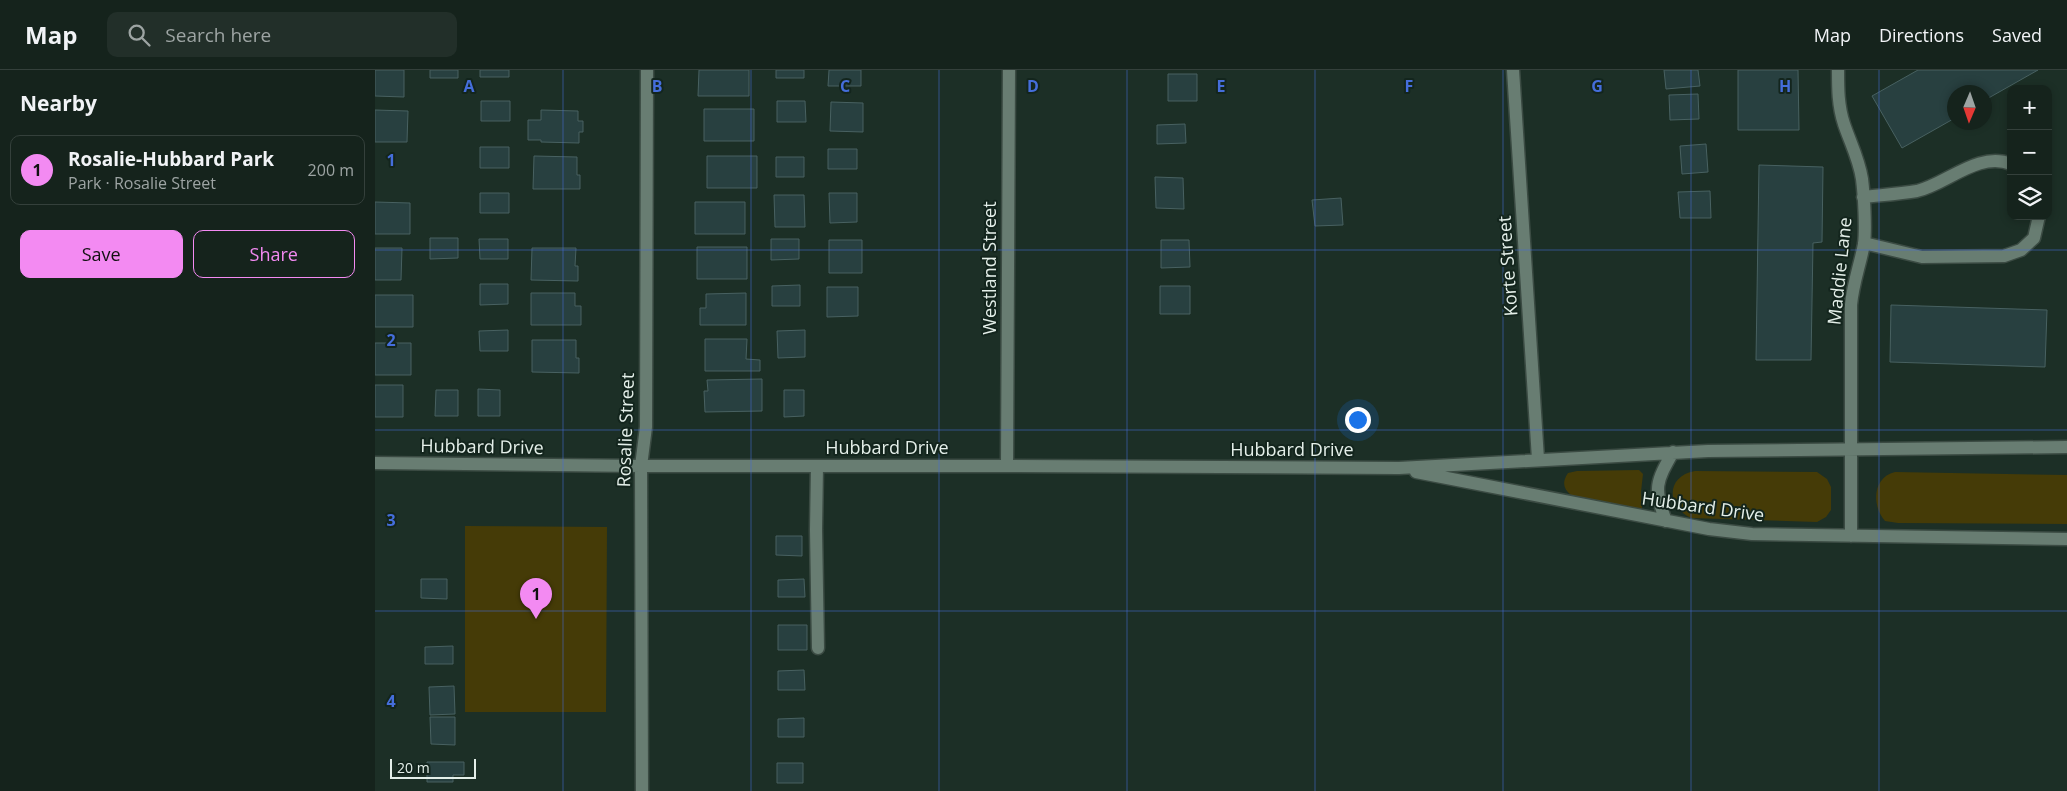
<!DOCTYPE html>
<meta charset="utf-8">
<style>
:root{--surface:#15231c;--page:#222f29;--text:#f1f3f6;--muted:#9da4a3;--line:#34403b;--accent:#f38af2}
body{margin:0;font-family:"Open Sans",sans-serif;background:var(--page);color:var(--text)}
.controls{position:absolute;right:15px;top:15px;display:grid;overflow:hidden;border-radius:10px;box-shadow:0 2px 8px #0003}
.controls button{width:45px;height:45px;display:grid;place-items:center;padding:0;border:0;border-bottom:1px solid var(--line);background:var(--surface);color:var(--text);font:25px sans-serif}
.compass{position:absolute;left:1572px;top:15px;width:45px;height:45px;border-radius:50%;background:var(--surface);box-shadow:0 2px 8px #0003;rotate:182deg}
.scale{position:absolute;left:15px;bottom:12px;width:86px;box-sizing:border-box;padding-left:5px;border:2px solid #e4efe9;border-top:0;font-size:14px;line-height:18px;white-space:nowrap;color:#e4efe9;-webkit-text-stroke:4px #13251d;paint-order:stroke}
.you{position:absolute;left:982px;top:349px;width:18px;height:18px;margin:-12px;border:4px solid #fff;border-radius:50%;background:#1a73e8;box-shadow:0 0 0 8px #1a73e833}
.badge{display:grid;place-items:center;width:32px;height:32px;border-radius:50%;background:var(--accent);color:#111;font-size:16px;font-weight:700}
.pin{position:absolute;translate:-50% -41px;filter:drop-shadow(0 1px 2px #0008)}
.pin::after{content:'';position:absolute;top:26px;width:18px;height:15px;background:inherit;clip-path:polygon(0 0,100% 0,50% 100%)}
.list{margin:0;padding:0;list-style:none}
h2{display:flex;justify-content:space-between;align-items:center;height:65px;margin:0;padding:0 20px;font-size:21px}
h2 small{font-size:16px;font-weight:400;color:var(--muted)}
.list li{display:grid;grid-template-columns:32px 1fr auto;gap:15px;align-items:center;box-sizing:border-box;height:70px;margin:0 10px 10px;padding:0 10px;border:1px solid var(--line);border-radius:10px}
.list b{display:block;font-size:19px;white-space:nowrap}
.list p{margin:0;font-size:16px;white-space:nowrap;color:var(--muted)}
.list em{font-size:16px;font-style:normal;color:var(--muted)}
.actions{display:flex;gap:10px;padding:15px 20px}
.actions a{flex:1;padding:11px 0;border:1px solid var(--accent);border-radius:10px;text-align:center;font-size:18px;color:var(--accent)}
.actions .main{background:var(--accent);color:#111}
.icon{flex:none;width:28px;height:28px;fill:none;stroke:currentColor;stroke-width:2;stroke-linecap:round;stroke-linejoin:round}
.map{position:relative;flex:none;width:1692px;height:721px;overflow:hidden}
header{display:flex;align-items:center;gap:30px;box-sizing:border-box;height:70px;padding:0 25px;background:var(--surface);border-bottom:1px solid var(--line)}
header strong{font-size:24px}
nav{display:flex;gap:28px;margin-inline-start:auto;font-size:18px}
.search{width:350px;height:45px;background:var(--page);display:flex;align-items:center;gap:12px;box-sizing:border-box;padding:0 18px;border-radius:10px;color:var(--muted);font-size:19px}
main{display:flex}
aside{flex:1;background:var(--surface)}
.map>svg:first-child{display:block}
</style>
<header>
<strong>Map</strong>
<div class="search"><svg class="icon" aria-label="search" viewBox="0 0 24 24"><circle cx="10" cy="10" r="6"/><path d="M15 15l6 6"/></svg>Search here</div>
<nav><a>Map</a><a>Directions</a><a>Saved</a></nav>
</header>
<main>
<aside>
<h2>Nearby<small></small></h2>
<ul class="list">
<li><span class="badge">1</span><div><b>Rosalie-Hubbard Park</b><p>Park · Rosalie Street</p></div><em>200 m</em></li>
</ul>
<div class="actions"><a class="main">Save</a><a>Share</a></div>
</aside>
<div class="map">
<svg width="1692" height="721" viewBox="0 0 1692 721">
<rect width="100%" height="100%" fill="#1c2f26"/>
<!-- green -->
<path fill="#453b07" d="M1264 400 1268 404 1266 422 1267 439 1264 440 1196 425C1188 419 1187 412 1193 403L1202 401Z
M1320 401 1442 402 1452 409 1456 417V440L1451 447 1442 452 1316 448C1291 436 1291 406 1320 401Z
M1520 402 1692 405V454L1523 453 1510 451C1496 435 1498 407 1520 402Z
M90 456 232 457 231 642H90Z"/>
<!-- building -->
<path fill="#284040" stroke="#486161" d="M0 0H29V27L0 26Z
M55 0H83V8H55Z
M105 0H134V7H105Z
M324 0H374V26H323Z
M401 0H429V8H401Z
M454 0H486V16H453Z
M1289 0H1323L1325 16 1291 19Z
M1363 0H1423L1424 60H1363Z
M1543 0H1663L1610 30V22H1580V48L1527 78 1497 26Z
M793 4H822V31H793Z
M1323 24 1324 49 1295 50 1294 25Z
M106 31H135V51H106Z
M402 31H430L431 52H402Z
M456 32 488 33V62L455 61Z
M329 39H379V71H329Z
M0 40 33 41 32 72H0Z
M166 40 203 41V51H208V62H204V73L166 72V70H153V50H166Z
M810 54 811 73 782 74V55Z
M1331 74 1333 102 1307 104 1305 76Z
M105 77H134V98H105Z
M453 79H482V99H453Z
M159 86 202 87V105H205V119H158Z
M332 86H382V118H332Z
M401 87H429V107H401Z
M1384 95 1448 97 1447 172 1438 173 1436 290H1381Z
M780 107 808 108 809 139 781 138Z
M1335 121 1336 148H1305L1303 122Z
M105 123H134V143H105Z
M454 123H482V152L455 153Z
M399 125H429L430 157H400Z
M966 128 968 155 940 156 937 130Z
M0 132 35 133V164H0Z
M320 132H370V164H320Z
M55 168H83V188L55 189Z
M104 169H133V189H105Z
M396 169H424V189L396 190Z
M454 170H487V203H454Z
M786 170H814L815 197 786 198Z
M322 177H372V209H322Z
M0 178H27L26 210H0Z
M157 178H201L200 196H203V211L156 210Z
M105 214H133V234L105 235Z
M425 215V236H397V216Z
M785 216H815V244H785Z
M452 217H483V246L452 247Z
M156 223H200V236H206V255H156Z
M371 223V255H325V238H331V224Z
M0 225H38V257H0Z
M1516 235 1672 240 1670 297 1515 292Z
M133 260V281H105L104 261Z
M430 260V287L403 288 402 261Z
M330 269H372L371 289 385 290V301H330Z
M157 270H201V288H204V303L157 302Z
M0 273H36V305H0Z
M387 309V341L330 342 329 321H333L332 310Z
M0 315H28V347H0Z
M103 319 125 320V346H103Z
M61 320H83V346H60Z
M409 320H429V346L409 347Z
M401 466H427V486L401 485Z
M46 509H72V529L46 528Z
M429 509 430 527H403V510Z
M403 555H432V580H403Z
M78 576V594H50V577Z
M429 600 430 620H403V601Z
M79 616 80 644 55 645 54 617Z
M55 647H80V675L56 674Z
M429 648V667H403V649Z
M52 692H89V705H78V712H52Z
M402 693H428V713H402Z"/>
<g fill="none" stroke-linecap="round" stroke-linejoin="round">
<defs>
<path id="minor" d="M1138 0 1163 389
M1463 0C1463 18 1463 36 1469 54 1475 72 1484 89 1487 109 1489 125 1491 158 1489 174 1485 195 1478 213 1476 235V466
M1488 127C1506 125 1524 124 1542 121 1572 114 1603 81 1636 94
M1489 173 1547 187 1629 186 1646 180 1659 168 1664 146
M0 393 266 396H632L1024 398 1333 381 1692 377
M442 396 441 460 443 578
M632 396 634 0
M1041 402 1334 459 1377 464 1692 469
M1291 451C1278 418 1281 412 1298 382
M267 721 266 396 271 357 272 0"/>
</defs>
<!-- minor casing -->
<use href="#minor" stroke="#3b4b43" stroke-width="15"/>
<!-- minor -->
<use href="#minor" stroke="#687d72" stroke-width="12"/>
</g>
<!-- grid -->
<path fill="none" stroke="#456edb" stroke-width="1" stroke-opacity="0.55" d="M188 0V721M376 0V721M564 0V721M752 0V721M940 0V721M1128 0V721M1316 0V721M1504 0V721M0 180H1692M0 360H1692M0 541H1692"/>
<g text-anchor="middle" stroke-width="4" stroke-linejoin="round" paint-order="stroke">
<!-- street labels -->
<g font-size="18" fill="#e4efe9" stroke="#13251d">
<text transform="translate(1133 196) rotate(-94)" y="6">Korte Street</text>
<text transform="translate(615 198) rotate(-90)" y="6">Westland Street</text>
<text transform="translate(1465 201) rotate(-84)" y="6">Maddie Lane</text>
<text transform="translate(251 360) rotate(-88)" y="6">Rosalie Street</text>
<text transform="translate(107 377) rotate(1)" y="6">Hubbard Drive</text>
<text x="512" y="384">Hubbard Drive</text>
<text x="917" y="386">Hubbard Drive</text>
<text transform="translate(1328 437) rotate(8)" y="6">Hubbard Drive</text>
</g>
</g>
<g font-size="16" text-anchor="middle" font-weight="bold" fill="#456edb" stroke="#13251d" stroke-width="4" stroke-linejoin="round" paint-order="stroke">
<text x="94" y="22">A</text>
<text x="282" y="22">B</text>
<text x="470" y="22">C</text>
<text x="658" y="22">D</text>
<text x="846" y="22">E</text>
<text x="1034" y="22">F</text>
<text x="1222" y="22">G</text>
<text x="1410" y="22">H</text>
<text x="16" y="96">1</text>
<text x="16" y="276">2</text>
<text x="16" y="456">3</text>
<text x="16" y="637">4</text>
</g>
</svg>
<div class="controls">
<button>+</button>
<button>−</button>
<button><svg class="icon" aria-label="layers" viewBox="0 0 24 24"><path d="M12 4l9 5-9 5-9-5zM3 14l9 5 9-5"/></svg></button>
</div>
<svg class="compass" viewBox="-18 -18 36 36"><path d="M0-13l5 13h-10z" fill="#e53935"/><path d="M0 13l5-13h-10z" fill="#9da4a3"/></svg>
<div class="scale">20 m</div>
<div class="you"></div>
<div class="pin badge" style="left:161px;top:549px">1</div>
</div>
</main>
